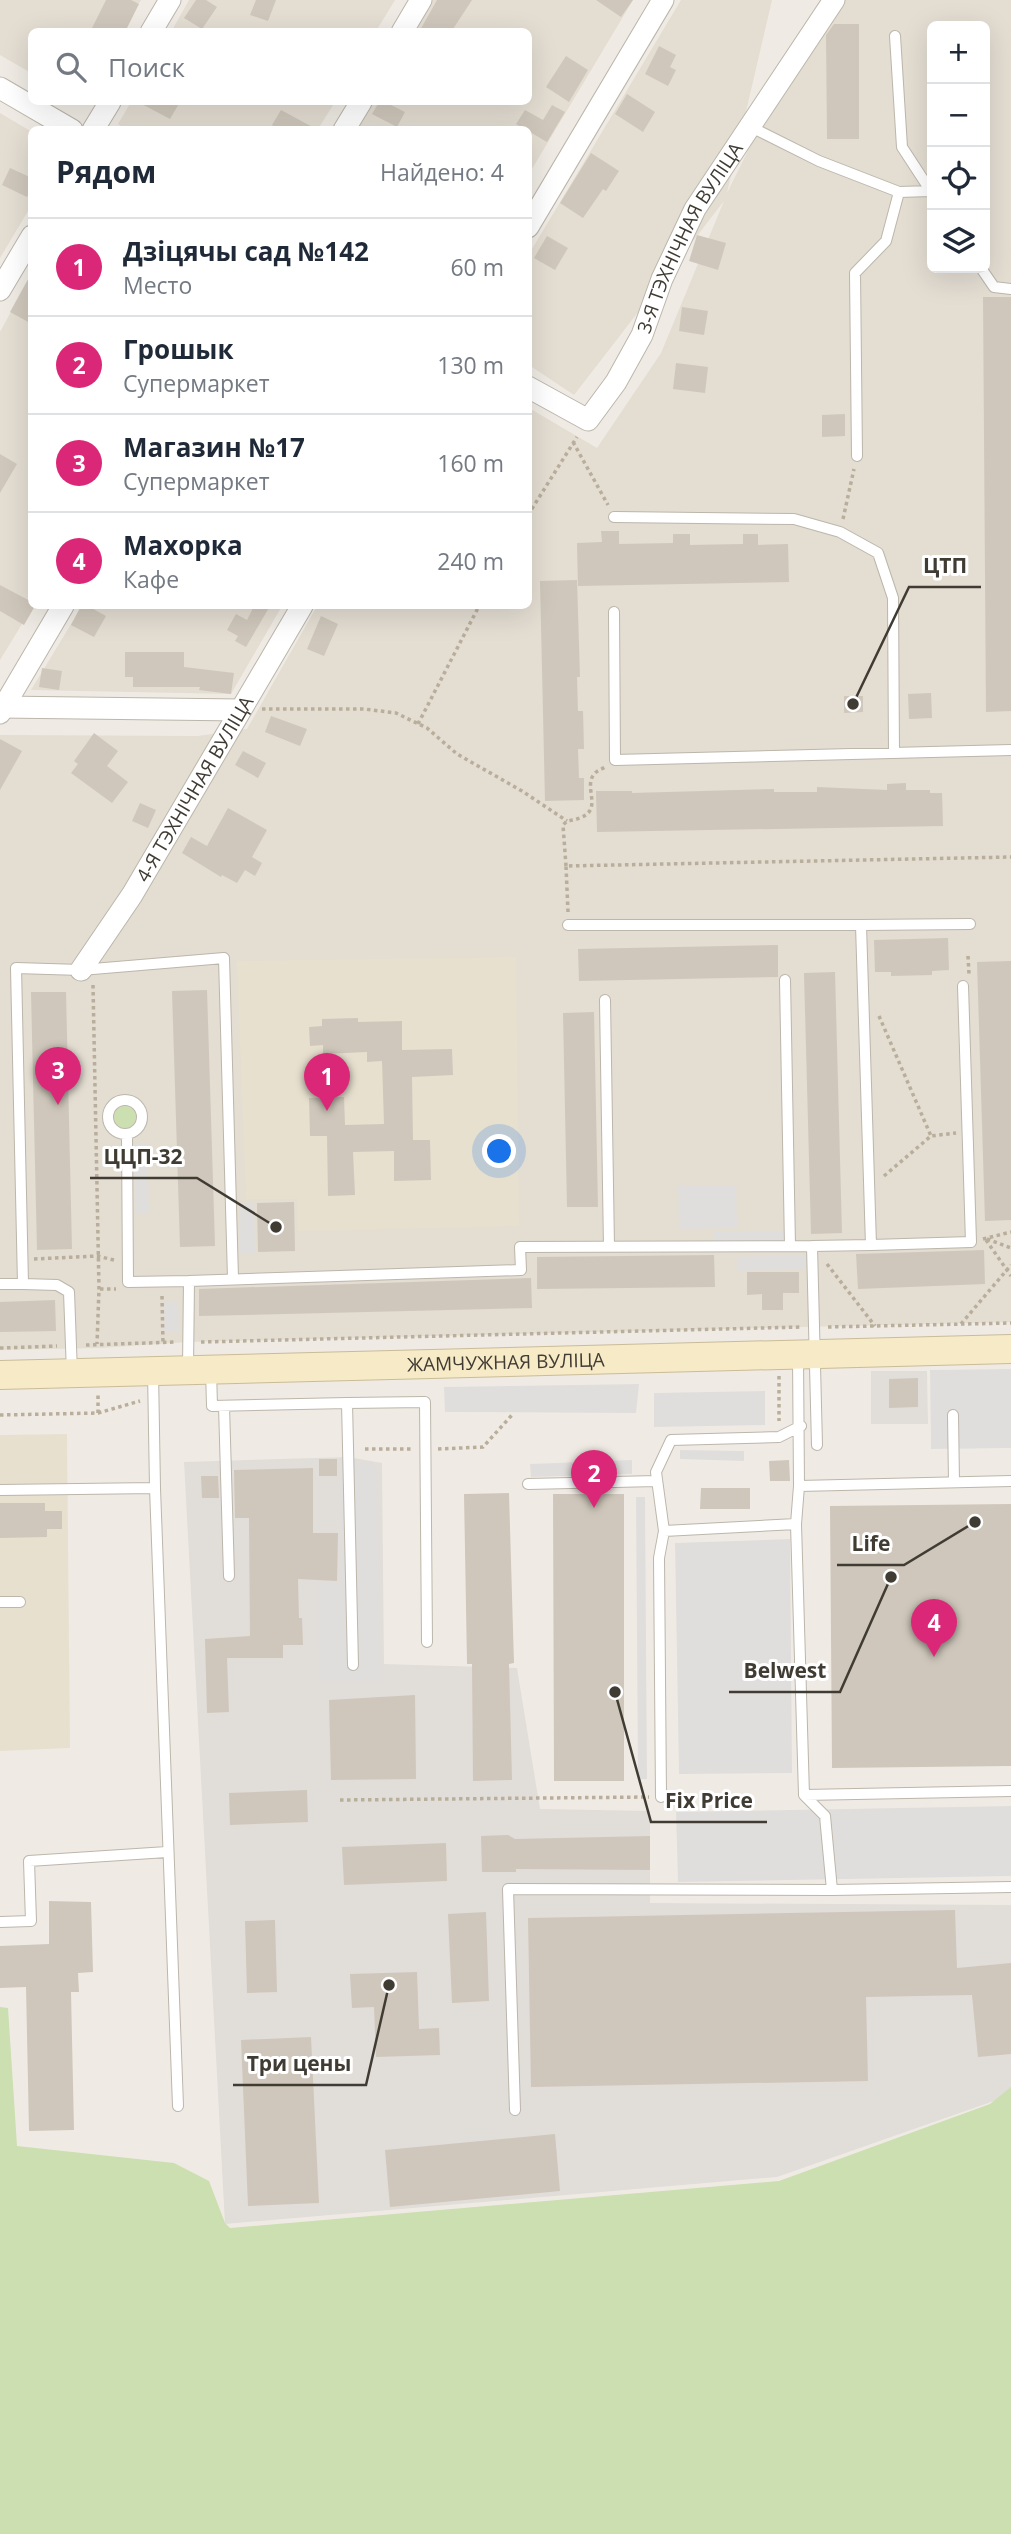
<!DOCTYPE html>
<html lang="ru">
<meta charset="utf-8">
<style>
:root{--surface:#fff;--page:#f6f6f7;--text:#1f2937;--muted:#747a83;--line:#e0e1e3;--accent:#db2777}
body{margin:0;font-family:"Open Sans",sans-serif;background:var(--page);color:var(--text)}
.controls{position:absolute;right:21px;top:21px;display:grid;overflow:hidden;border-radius:10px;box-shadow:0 7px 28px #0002}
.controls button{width:63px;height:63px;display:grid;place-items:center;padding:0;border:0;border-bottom:2px solid var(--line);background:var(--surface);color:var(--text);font:35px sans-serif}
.you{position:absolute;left:500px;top:1152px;width:24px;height:24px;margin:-18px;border:5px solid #fff;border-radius:50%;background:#1a73e8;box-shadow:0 0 0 10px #1a73e833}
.badge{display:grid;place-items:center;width:46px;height:46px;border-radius:50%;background:var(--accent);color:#fff;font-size:23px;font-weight:700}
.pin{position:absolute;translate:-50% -58px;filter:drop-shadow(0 2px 4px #0008)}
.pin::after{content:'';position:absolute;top:37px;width:24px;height:21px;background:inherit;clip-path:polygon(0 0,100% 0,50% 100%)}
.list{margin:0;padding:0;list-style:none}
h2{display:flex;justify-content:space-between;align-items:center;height:91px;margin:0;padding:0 28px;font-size:30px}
h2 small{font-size:23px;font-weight:400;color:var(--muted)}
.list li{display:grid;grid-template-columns:46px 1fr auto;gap:21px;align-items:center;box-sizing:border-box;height:98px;padding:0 28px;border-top:2px solid var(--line)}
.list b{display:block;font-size:26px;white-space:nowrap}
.list p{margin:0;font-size:23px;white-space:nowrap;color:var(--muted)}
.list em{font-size:23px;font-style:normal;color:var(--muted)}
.icon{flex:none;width:38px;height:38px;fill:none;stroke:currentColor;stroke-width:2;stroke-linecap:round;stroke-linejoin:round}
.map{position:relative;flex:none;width:1011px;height:2534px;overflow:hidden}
.search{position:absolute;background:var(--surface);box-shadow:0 7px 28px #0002;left:28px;top:28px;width:504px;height:77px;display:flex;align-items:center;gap:18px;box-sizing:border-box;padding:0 24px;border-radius:10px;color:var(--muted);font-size:26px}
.panel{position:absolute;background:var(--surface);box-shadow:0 7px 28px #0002;left:28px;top:126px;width:504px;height:483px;border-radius:10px}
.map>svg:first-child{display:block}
</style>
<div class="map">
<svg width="1011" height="2534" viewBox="0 0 1011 2534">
<rect width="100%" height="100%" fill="#efebe4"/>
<!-- residential -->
<path fill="#e3ddd2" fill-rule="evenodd" d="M0 0H141L122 31 32 32 31 73 0 55Z
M189 0H395L376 31 171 32Z
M431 0H633L529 174 528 130H357L373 102H528V32L413 31Z
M681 0H772L727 193 823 0H1011V1322L188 1342 100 1348 0 1350V735L198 736 247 729 317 606H528L529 408 597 448 661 353 724 201 574 395 529 365V254ZM932 26H985V268H932Z
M131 102H335L318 129 127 130 118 124Z
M0 113 32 132 31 206 0 258Z
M31 275 32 606H33L0 660V332Z
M82 606H282L231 694 31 690Z"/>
<!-- industrial -->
<path fill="#e1ddd9" d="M871 1371H927L928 1424H871Z
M348 1457 382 1463 384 1664 517 1668 540 1809 650 1811V1903L1011 1905V2095L777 2177 225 2224 184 1462Z"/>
<!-- education -->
<path fill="#e7e0cf" d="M516 957 519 1226 298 1231V1199H246L237 961Z
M67 1434 70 1748 0 1751V1435Z"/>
<!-- green -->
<path fill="#cbdfb1" d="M114 1117a11 11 0 1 1 22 0a11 11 0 1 1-22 0Z
M0 2007 8 2008 17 2146 174 2163 209 2181 225 2223 230 2228 779 2181 990 2104 1011 2087V2534H0Z"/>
<!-- parking -->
<path fill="#e0dedc" d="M147 1143 149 1213 136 1214 134 1144Z
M678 1185H736L737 1228 679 1229Z
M239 1204H254L255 1254H239Z
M714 1231H787V1245H714Z
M806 1255V1269L737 1271V1257Z
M178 1301 179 1331 164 1332 163 1302Z
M1011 1369V1448L931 1449 930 1370Z
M639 1384 636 1413 445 1412 444 1387Z
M765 1391V1425L654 1427V1393Z
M680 1450 744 1451V1461L680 1459Z
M632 1460V1474L531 1477 530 1464Z
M340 1462 376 1464 381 1682H319L317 1584H341Z
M636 1497H645L647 1779H638Z
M790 1539 792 1773 679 1774 675 1543Z
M1011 1806V1876L678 1882 676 1812Z"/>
<!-- building -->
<path fill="#cfc7bb" d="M106 0H131L139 4 125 32H90Z
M196 0H206L217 7 202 29 184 18Z
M256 0H276L268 21 250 15Z
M437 0H472L451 32H419Z
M596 0H633L621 17Z
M834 24H859V139H827L826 35Z
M659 46 676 55 670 67 676 70 668 86 645 74Z
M566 56 588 70 569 102 546 87Z
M627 94 655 112 643 132 615 114Z
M138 102H180L170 119Z
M379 102H385L405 112 397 127 372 114Z
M552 105 565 112 547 142 516 124 525 110 543 120Z
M281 110 318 130H280L272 125Z
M591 153 619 171 606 191 603 189 583 218 560 203Z
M10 168 32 178V187L27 197 2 185Z
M697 235 726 243 718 270 689 261Z
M547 236 568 248 555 270 534 258Z
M32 272V324L10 312Z
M983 297H1011V711L986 712Z
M682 307 708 311 704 335 679 331Z
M676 363 708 367 705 393 673 389Z
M845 414V436L822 437V415Z
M0 454 17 464 0 493Z
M601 531H619V544L673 543V534H690V545L743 544V534H758V545L788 544 789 582 578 586 577 543 602 542Z
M577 580 580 677H577L578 711H583L584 749H578L579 778H584V800L545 801 540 581Z
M0 585 32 602V606H35L24 625 0 611Z
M81 606H88L106 616 94 637 71 625Z
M254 606H270L246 647 235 641 238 636 227 630 236 614 247 620Z
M321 616 338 624 324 656 307 649Z
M125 652H184V667L234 673 231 694 199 690 200 687H133V677H125Z
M42 668 62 671 59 690 39 687Z
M931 693 932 718 909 719 908 694Z
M844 696H863V712L844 713Z
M271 716 307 729 300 746 265 732Z
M94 733 118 751 107 766 128 782 112 803 71 773 78 764 74 761Z
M0 739 22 751 0 790Z
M243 751 266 763 258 778 235 765Z
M906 783V790H930V793H942L943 826 597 832 596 791H632V793L774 789V792H817V787L887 790V784Z
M140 803 156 810 148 828 132 821Z
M228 808 267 830 252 857 262 863 255 876 245 870 237 883 222 875 221 877 182 853 191 837 207 846Z
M948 938 949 970 932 971V975L891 976V972H875L874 940Z
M778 945V977L579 981 578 949Z
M1011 961V1220L985 1221 977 962Z
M835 972 842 1233 811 1234 804 973Z
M207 990 215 1246 180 1247 172 991Z
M31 992H66L72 1249 37 1250Z
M594 1012 598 1207H567L563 1013Z
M358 1018V1022L402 1021V1050L452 1049 453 1075 412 1077 413 1140H430L431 1180 394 1181V1151L353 1152 355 1195 328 1196 327 1136H310L309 1098 344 1097 345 1125 384 1124 382 1061 367 1062V1052L323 1054V1045L310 1046 309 1027 322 1026V1019Z
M294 1202 295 1251 258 1252 257 1203Z
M984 1250 985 1284 858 1289 856 1254Z
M714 1255 715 1287 537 1289V1257Z
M747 1272H799V1293H783V1310H762V1294L747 1295Z
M531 1278 532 1308 199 1316V1289Z
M55 1300 56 1331 0 1332V1302Z
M918 1378V1407L889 1408V1379Z
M319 1459H337V1476H319Z
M789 1460 790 1481H770L769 1461Z
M313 1468V1533H338L337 1581 298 1579 299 1618H302L303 1645H283V1658H227L229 1712 207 1713 205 1639 250 1636 249 1518H235L234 1470Z
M201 1476H218L219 1498H202Z
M701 1488H750V1509H700Z
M509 1493 514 1663 509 1664 512 1780 473 1781 472 1664H467L464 1494Z
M553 1494H624V1781H554Z
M0 1503H45V1511H62V1529H47V1537L0 1538Z
M1011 1504V1766L832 1768 830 1506Z
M415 1695 416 1779 331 1780 329 1700Z
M307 1790 308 1822 230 1825 229 1793Z
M508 1835 515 1839 650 1836V1870L516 1869V1872H482L481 1836Z
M446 1843 447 1881 344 1885 342 1847Z
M49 1901 91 1902 93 1972 78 1973 79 1992H71L74 2130 29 2131 26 1987 0 1988V1946L49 1944Z
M955 1910 957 1968 1011 1963V2054L978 2057 972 1995 866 1997 868 2081 531 2087 528 1918Z
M486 1912 489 2001 452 2003 448 1914Z
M275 1920 277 1992 247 1993 245 1921Z
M417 1972 419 2029 439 2028 440 2055 376 2057 374 2007 352 2008 350 1974Z
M311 2037 319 2203 248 2206 241 2040Z
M555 2134 560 2191 390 2207 385 2150Z"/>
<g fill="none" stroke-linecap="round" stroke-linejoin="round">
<defs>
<path id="service" d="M895 36 902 147 932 193
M751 127 819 161 899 192 931 191
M981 268 994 287 1011 289
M857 456 855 273 886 241 899 192
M614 517 794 519 840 532 878 553 893 598 894 752
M614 612 615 760 1011 750
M568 925H861L871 1245 812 1246
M861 925 970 924
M785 980 790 1246
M605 1000 609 1247
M108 1117a17 17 0 1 1 34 0a17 17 0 1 1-34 0Z
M127 1134 128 1282 189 1281
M871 1245 971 1242 963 986
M0 1284H23L16 968 81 970 224 958 233 1278
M23 1284 57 1285 69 1292 72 1373
M798 1356 799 1486
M188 1368 189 1281 521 1270 520 1247 812 1246 817 1445
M211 1370 212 1406 347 1403 353 1665
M153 1371 155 1488 178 2106
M347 1403 425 1402 427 1642
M224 1406 229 1576
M953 1415 954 1482
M528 1484 657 1481
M0 1490 155 1488
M664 1531 656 1472 671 1440 779 1437 801 1426
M0 1602H20
M804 1795 1011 1791
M661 1797 659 1558 664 1531 796 1524
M832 1890 825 1816 804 1795 796 1524 799 1486 1011 1481
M0 1922 31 1921 29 1861 167 1852
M515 2110 508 1889 832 1890 1011 1887"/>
<g id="minor">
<path d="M151 32 170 0"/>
<path d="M402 32 421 0"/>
<path d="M0 88 72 130"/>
<path d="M93 130 110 102"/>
<path d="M344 130 361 102"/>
<path d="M528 227 663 0"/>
<path d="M0 290 32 236"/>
<path id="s1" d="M528 387 588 420 616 382 642 335 662 279 695 209 834 0"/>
<path d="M0 707 240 710"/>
<path d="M0 713 63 606"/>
<path id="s2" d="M81 970 132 895 302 606"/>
</g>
<g id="secondary">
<path id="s3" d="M0 1375 1011 1349"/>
</g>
</defs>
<!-- service casing -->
<use href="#service" stroke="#bcb6ab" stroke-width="12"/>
<!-- minor casing -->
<use href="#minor" stroke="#bcb6ab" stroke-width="23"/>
<!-- secondary casing -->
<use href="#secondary" stroke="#cabc98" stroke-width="30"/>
<!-- path -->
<path stroke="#b9ae9b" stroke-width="3.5" stroke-dasharray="3.5 3.5" stroke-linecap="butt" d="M573 442 608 505
M528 515 577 437
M843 519 854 469
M262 709H364L396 713 427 728 457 754 522 791 567 821
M418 724 479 606
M566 866 563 825 567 821C611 815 580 789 595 773 598 770 602 769 605 767
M568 912 566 866 1011 857
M968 956 969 974
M93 985 99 1289 97 1344
M879 1016 931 1136
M884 1176 931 1136 956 1133
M983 1239 1011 1232
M987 1239 1011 1248
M986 1240 1011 1276
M34 1259 97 1256 114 1260
M827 1264 875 1326
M100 1289H116
M162 1296 163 1343
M961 1324 1011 1265
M828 1327 1011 1323
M201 1342 802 1327
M86 1345 176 1342
M0 1348 57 1346
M779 1376V1421
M98 1413 140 1401
M0 1415 98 1413V1394
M365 1449H412
M438 1449 483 1447 512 1415
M340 1800 649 1797"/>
<!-- service -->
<use href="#service" stroke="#fff" stroke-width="10"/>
<!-- minor -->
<use href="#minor" stroke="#fff" stroke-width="21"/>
<!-- secondary -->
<use href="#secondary" stroke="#f7eac6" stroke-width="28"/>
</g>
<g text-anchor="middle" stroke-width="6" stroke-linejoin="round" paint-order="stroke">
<!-- street labels -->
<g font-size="19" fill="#403c34" stroke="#fff">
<text dy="7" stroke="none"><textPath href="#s1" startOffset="278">3-Я ТЭХНІЧНАЯ ВУЛІЦА</textPath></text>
<text dy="7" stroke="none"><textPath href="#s2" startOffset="214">4-Я ТЭХНІЧНАЯ ВУЛІЦА</textPath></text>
<text dy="7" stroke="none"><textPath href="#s3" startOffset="506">ЖАМЧУЖНАЯ ВУЛІЦА</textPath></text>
</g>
</g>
<!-- callouts -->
<path fill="none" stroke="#403c34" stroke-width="2.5" d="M853 704L909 587H981M276 1227L197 1178H90M975 1522L904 1565H837M891 1577L840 1692H729M615 1692L651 1822H767M389 1985L366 2085H233"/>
<g fill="#403c34" stroke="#fff" stroke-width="2.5">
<circle cx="853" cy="704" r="7"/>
<circle cx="276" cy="1227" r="7"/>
<circle cx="975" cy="1522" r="7"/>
<circle cx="891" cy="1577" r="7"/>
<circle cx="615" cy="1692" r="7"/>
<circle cx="389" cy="1985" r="7"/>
</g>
<g font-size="21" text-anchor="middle" font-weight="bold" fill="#403c34" stroke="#fff" stroke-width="6" stroke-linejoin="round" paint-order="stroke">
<text x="945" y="573">ЦТП</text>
<text x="143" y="1164">ЦЦП-32</text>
<text x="871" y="1551">Life</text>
<text x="785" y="1678">Belwest</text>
<text x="709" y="1808">Fix Price</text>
<text x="299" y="2071">Три цены</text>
</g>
</svg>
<div class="controls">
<button>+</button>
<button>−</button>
<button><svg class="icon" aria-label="locate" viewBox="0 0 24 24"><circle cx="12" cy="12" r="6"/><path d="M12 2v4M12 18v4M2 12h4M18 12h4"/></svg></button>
<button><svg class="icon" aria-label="layers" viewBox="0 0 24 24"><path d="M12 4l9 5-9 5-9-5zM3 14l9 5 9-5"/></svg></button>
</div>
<div class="you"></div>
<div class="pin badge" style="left:327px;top:1111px">1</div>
<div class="pin badge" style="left:594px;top:1508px">2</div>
<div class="pin badge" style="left:58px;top:1105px">3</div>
<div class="pin badge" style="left:934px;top:1657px">4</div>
<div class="search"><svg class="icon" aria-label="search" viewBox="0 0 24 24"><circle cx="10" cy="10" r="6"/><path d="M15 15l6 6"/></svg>Поиск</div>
<section class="panel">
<h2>Рядом<small>Найдено: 4</small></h2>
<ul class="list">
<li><span class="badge">1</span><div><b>Дзіцячы сад №142</b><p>Место</p></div><em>60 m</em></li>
<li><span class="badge">2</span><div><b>Грошык</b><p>Супермаркет</p></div><em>130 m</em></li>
<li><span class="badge">3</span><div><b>Магазин №17</b><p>Супермаркет</p></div><em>160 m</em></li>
<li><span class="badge">4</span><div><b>Махорка</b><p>Кафе</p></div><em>240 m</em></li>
</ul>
</section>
</div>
